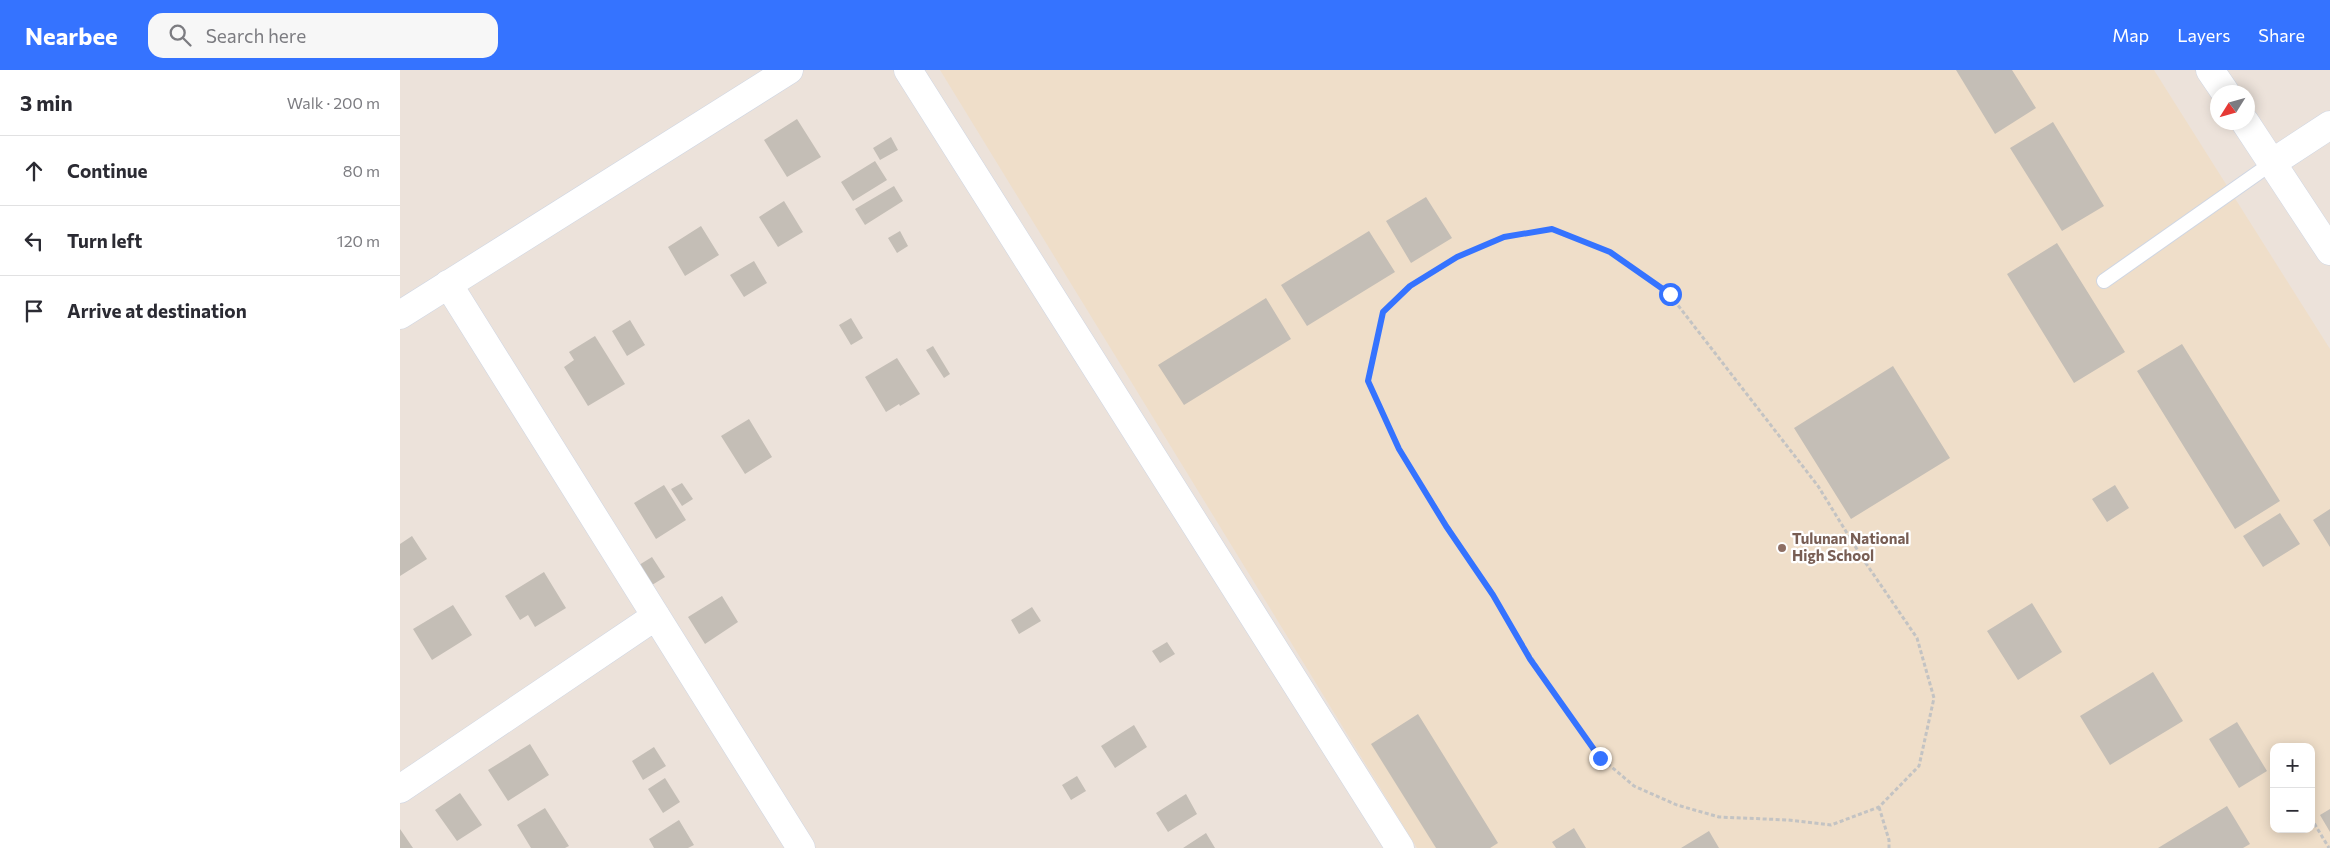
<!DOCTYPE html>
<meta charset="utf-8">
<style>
:root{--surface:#fff;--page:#f7f7f7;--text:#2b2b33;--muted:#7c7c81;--line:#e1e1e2;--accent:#3573ff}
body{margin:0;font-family:Commissioner,sans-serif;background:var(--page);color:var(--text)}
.controls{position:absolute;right:15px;bottom:15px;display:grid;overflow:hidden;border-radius:10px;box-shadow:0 2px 12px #0003}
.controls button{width:45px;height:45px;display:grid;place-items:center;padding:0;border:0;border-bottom:1px solid var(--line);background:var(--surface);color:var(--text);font:25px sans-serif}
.compass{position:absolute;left:1810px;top:15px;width:45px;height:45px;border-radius:50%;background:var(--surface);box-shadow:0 2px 12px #0003;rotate:233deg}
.stop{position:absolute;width:15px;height:15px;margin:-11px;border:4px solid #3573ff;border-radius:50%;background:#fff}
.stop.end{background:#3573ff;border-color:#fff;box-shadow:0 1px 5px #0008}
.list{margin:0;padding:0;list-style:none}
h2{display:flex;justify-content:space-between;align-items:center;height:65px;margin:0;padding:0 20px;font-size:21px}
h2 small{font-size:16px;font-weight:400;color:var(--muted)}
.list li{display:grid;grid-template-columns:32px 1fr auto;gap:15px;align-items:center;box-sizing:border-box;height:70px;padding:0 20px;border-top:1px solid var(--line)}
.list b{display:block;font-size:19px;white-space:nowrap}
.list em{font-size:16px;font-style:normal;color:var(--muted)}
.icon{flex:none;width:28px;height:28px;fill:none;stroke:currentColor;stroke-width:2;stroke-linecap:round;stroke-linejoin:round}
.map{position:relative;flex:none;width:1930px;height:778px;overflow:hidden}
header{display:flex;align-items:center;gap:30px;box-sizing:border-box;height:70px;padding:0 25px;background:var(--accent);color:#fff}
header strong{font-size:24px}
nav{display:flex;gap:28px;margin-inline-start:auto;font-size:18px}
.search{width:350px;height:45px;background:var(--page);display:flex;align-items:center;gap:12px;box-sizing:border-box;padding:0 18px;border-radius:15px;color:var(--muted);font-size:19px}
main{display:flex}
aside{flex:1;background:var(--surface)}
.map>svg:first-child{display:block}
</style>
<header>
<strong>Nearbee</strong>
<div class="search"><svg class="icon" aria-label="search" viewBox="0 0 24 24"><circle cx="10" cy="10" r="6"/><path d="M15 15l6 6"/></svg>Search here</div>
<nav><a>Map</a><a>Layers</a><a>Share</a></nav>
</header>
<main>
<aside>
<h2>3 min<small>Walk · 200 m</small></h2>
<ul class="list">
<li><svg class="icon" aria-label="ahead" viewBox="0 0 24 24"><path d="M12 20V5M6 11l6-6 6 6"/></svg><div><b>Continue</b></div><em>80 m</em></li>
<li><svg class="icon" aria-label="left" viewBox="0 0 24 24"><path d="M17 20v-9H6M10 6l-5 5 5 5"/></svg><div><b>Turn left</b></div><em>120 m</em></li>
<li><svg class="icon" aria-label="arrive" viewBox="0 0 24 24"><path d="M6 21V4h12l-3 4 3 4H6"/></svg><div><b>Arrive at destination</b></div></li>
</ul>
</aside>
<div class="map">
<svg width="1930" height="778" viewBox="0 0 1930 778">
<rect width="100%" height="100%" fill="#ece2da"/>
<!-- education -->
<path fill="#efdec9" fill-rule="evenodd" d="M540 0H1754L1930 279V778H1017ZM1874 677H1911V759H1874Z"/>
<!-- building -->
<path fill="#c4beb6" d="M1556 0H1612L1636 38 1595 64Z
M397 49 421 87 387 107 364 70Z
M1653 52 1704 136 1662 161 1610 78Z
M491 67 498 80 480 90 473 78Z
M475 91 487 110 453 131 441 112Z
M494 116 503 131 465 155 455 139Z
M1026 127 1052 168 1011 193 986 151Z
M384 131 403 162 378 177 359 147Z
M301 156 319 185 285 206 268 177Z
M500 161 508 176 497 183 488 168Z
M969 161 995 202 907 256 881 215Z
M1657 173 1725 282 1674 313 1607 204Z
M354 191 367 213 344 227 330 205Z
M866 228 891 269 784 335 758 295Z
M451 248 463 268 451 275 439 255Z
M230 250 245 275 227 286 212 261Z
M195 266 225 314 188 336 164 297 174 290 169 282Z
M1782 274 1880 431 1835 459 1737 301Z
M533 276 550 304 544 308 526 280Z
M497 288 520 324 500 336 499 334 486 342 465 307Z
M1493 296 1550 388 1451 449 1394 358Z
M349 349 372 387 345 404 321 366Z
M282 413 293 429 282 436 271 419Z
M264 415 286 450 256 469 234 433Z
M1715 415 1729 438 1707 452 1692 429Z
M1930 439V477L1913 450Z
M1880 443 1900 474 1863 497 1843 466Z
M12 466 27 489 0 506V474Z
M252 487 265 507 252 515 239 495Z
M144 502 166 538 135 557 128 545 120 550 105 526Z
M322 526 338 552 305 574 288 547Z
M1632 533 1662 582 1618 610 1587 561Z
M53 535 72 565 32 590 13 559Z
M632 537 641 551 619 564 611 550Z
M767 572 775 584 760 593 752 581Z
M1753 602 1783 651 1710 695 1680 646Z
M1018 644 1098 773 1090 778H1036L971 674Z
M1837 652 1867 701 1839 718 1809 669Z
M734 655 747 677 715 698 701 676Z
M130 674 149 705 108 731 88 700Z
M254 677 266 696 243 710 232 691Z
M677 706 686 721 671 730 662 715Z
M265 708 280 732 263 743 248 719Z
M60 723 82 755 57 771 35 740Z
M786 724 797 744 768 762 756 743Z
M1827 736 1850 774 1843 778H1758Z
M145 738 169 776 165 778H131L117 755Z
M1930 739V762L1920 745Z
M279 750 294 775 288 778H254L249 769Z
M1174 758 1186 778H1156L1152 772Z
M0 759 13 778H0Z
M1309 761 1319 778H1281Z
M806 763 815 778H783Z"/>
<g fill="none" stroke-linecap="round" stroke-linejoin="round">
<defs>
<path id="service" d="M1704 211 1872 93"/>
<path id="minor" d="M508 0 1000 778
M1810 0 1825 22
M1845 52 1930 181
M1872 93 1930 55
M48 214 401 778
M0 245 389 0
M0 719 256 546"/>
</defs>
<!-- service casing -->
<use href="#service" stroke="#cfd6e3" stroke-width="16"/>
<!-- minor casing -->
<use href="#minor" stroke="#cfd6e3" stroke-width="29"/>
<!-- path -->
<path stroke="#c3c3c3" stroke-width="3" stroke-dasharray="4 2.5" stroke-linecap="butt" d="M1152 159 1210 182 1270 225 1418 416 1463 489 1517 568 1534 628 1519 696 1479 737 1431 755 1388 750 1319 747 1277 735 1234 716 1201 688 1168 645 999 379 968 311 983 242 1010 216 1057 187 1104 167Z
M1479 737 1489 770V778
M1911 748 1929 778"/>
<!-- service -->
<use href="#service" stroke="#fff" stroke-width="14"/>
<!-- minor -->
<use href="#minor" stroke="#fff" stroke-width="28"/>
</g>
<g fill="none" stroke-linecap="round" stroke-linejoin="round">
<!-- route -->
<path stroke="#3573ff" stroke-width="6" d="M1200 688 1130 589 1093 525 1046 456 999 379 968 311 983 242 1010 216 1057 187 1104 167 1152 159 1210 182 1270 224"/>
</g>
<!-- markers -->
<circle fill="#8d6e63" stroke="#fff" stroke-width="2" cx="1382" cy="478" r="5"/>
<g text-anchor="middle" stroke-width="4.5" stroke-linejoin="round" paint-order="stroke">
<!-- education labels -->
<g font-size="15" font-weight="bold" fill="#785e54" stroke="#fff" text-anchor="start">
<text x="1392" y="474">Tulunan National<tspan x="1392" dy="17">High School</tspan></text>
</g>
</g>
</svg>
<div class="controls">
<button>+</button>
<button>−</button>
</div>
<svg class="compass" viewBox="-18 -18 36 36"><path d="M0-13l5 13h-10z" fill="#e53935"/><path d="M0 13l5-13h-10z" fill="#7c7c81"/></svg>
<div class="stop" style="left:1270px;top:224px"></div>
<div class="stop end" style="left:1200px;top:688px"></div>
</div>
</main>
